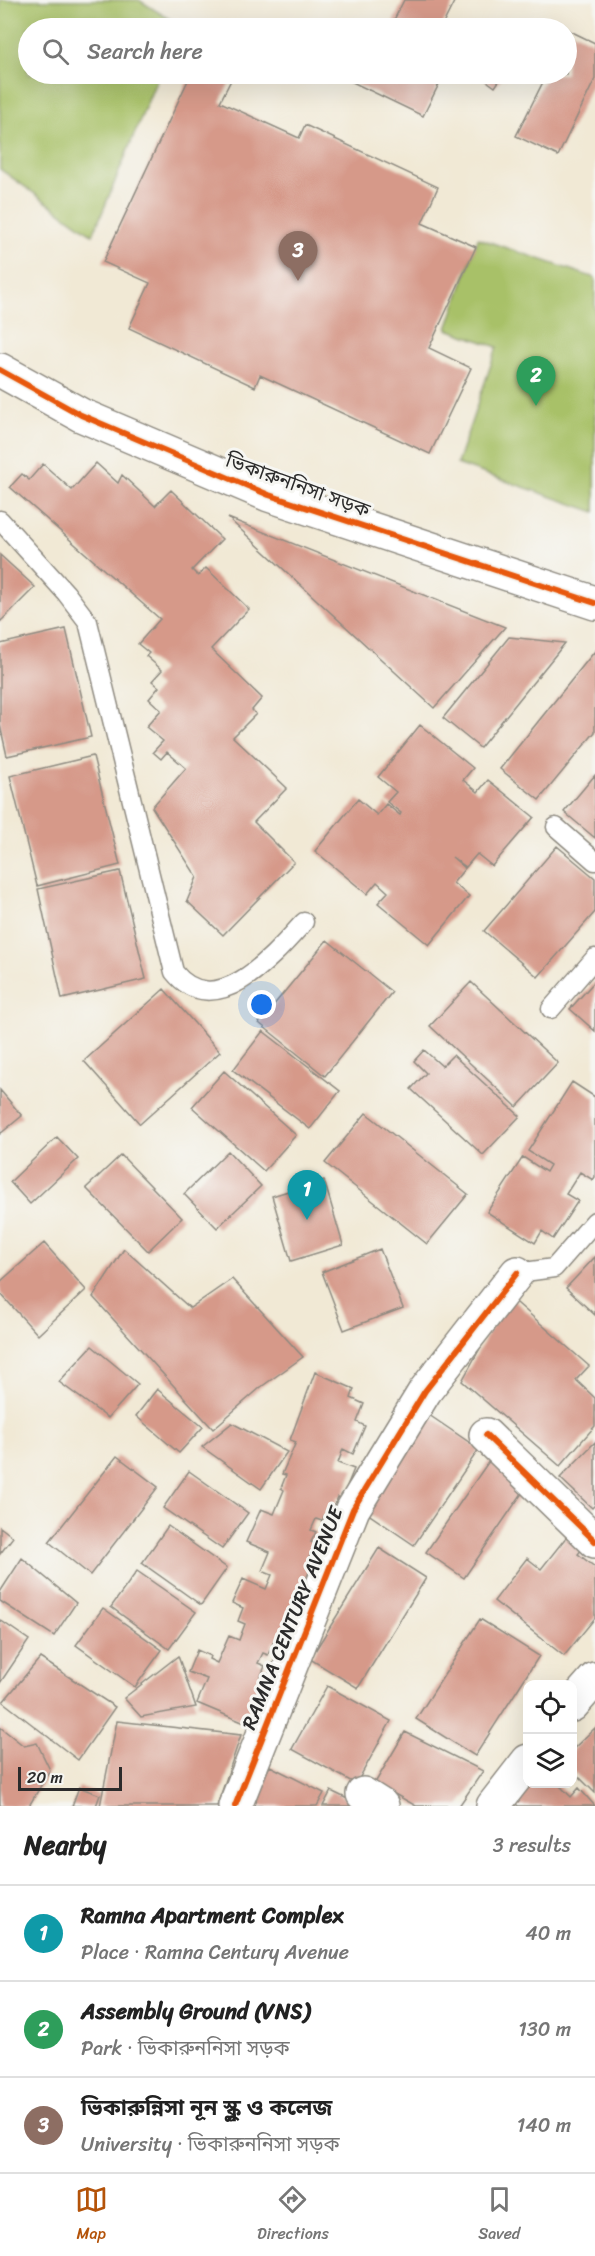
<!DOCTYPE html>
<meta charset="utf-8">
<style>
:root{--surface:#fff;--page:#f6f6f6;--text:#222;--muted:#767676;--line:#e0e0e0;--accent:#b45309}
body{margin:0;font-family:Sriracha,"Noto Sans Bengali",sans-serif;background:var(--page);color:var(--text)}
.controls{position:absolute;right:18px;bottom:18px;display:grid;overflow:hidden;border-radius:12px;box-shadow:0 6px 24px #0002}
.controls button{width:54px;height:54px;display:grid;place-items:center;padding:0;border:0;border-bottom:2px solid var(--line);background:var(--surface);color:var(--text);font:30px sans-serif}
.scale{position:absolute;left:18px;bottom:15px;width:104px;box-sizing:border-box;padding-left:6px;border:3px solid #2b2b2b;border-top:0;font-size:16px;line-height:21px;white-space:nowrap;color:#2b2b2b;-webkit-text-stroke:4px #f6f6f2;paint-order:stroke}
.you{position:absolute;left:262px;top:1005px;width:21px;height:21px;margin:-15px;border:4px solid #fff;border-radius:50%;background:#1a73e8;box-shadow:0 0 0 9px #1a73e833}
.badge{display:grid;place-items:center;width:39px;height:39px;border-radius:50%;background:var(--accent);color:#fff;font-size:20px;font-weight:700}
.pin{position:absolute;translate:-50% -50px;filter:drop-shadow(0 2px 3px #0008)}
.pin::after{content:'';position:absolute;top:32px;width:21px;height:18px;background:inherit;clip-path:polygon(0 0,100% 0,50% 100%)}
.list{margin:0;padding:0;list-style:none}
h2{display:flex;justify-content:space-between;align-items:center;height:78px;margin:0;padding:0 24px;font-size:26px}
h2 small{font-size:20px;font-weight:400;color:var(--muted)}
.list li{display:grid;grid-template-columns:39px 1fr auto;gap:18px;align-items:center;box-sizing:border-box;height:96px;padding:0 24px;border-top:2px solid var(--line)}
.list b{display:block;font-size:22px;white-space:nowrap}
.list p{margin:0;font-size:20px;white-space:nowrap;color:var(--muted)}
.list em{font-size:20px;font-style:normal;color:var(--muted)}
.icon{flex:none;width:33px;height:33px;fill:none;stroke:currentColor;stroke-width:2;stroke-linecap:round;stroke-linejoin:round}
.map{position:relative;flex:none;width:595px;height:1806px;overflow:hidden}
.search{position:absolute;background:var(--surface);box-shadow:0 6px 24px #0002;left:18px;right:18px;top:18px;height:66px;display:flex;align-items:center;gap:15px;box-sizing:border-box;padding:0 21px;border-radius:33px;color:var(--muted);font-size:22px}
.sheet{height:366px;background:var(--surface)}
nav{display:flex;justify-content:space-around;align-items:center;box-sizing:border-box;height:84px;border-top:2px solid var(--line);background:var(--surface);font-size:16px;color:var(--muted)}
nav a{display:grid;justify-items:center;gap:3px}
nav .on{color:var(--accent)}
.map>svg:first-child{display:block}
</style>
<div class="map">
<svg width="595" height="1806" viewBox="0 0 595 1806">
<rect width="100%" height="100%" fill="#f6f6f2"/>
<filter id="ink" filterUnits="userSpaceOnUse"><feTurbulence type="fractalNoise" baseFrequency=".0167" numOctaves="2"/><feDisplacementMap in="SourceGraphic" scale="12" xChannelSelector="R" yChannelSelector="G"/><feConvolveMatrix kernelMatrix="1 2 1 2 8 2 1 2 1" color-interpolation-filters="sRGB"/></filter>
<filter id="wash" filterUnits="userSpaceOnUse"><feTurbulence type="fractalNoise" baseFrequency=".008" numOctaves="4" result="noise"/><feDisplacementMap in="SourceGraphic" scale="24" xChannelSelector="R" yChannelSelector="G"/><feGaussianBlur stdDeviation="1.35" result="paint"/><feColorMatrix in="noise" values="0 0 0 0 0 0 0 0 0 0 0 0 0 0 0 0 0 1.4 0 .05"/><feComposite in="paint" operator="in"/></filter>
<g filter="url(#wash)">
<rect width="100%" height="100%" fill="#f1e9d5"/>
<!-- green -->
<path fill="#a8c168" stroke="#6a764a" stroke-width="1.5" d="M0 0H139L179 25 177 28H28V74H159L93 235 0 169Z
M478 238 595 278V512L457 464 497 347 447 329Z"/>
<g id="blocks">
<!-- building -->
<path fill="#d69989" d="M404 0H455L441 28H390Z
M568 30 595 43V79L558 156 516 136 547 74H566Z
M191 74H234L220 102 299 138 305 125 438 187 422 223 476 247 429 348 471 368 430 454 260 375 255 387 129 328 150 283 103 262Z
M351 74H438L443 76 423 116 348 80Z
M482 74H504L495 87 480 76Z
M96 463 118 483 122 475 155 506 171 490 222 539 192 570 198 576 206 568 249 609 211 649 262 698 252 710 256 714 233 737 287 788 254 822 294 862 223 935 187 901 197 877 152 807 186 768 167 752 161 759 153 752 163 741 146 727 161 710 149 699 159 687 152 681 162 670 146 656 149 653 138 644 160 619 10 487 22 474 29 480 43 464 72 490Z
M228 518 505 627 434 708Z
M0 555 35 587 0 622Z
M66 629 91 737 7 756 0 725V644Z
M509 637 565 643 480 748 443 718Z
M595 651V732L539 800 500 769Z
M420 725 473 768 463 780 478 792 488 780 534 817 492 866 477 854 466 867 452 857 465 868 453 883 469 896 429 945 378 903 388 892 377 882 367 894 315 851 358 799 377 815 386 804 400 815 401 813 387 802 396 792 378 777Z
M93 756 120 865 37 886 10 776Z
M595 775V838L564 812Z
M557 846 595 878V912L538 977 484 931Z
M120 871 146 979 62 999 38 889Z
M327 940 392 992 325 1076 259 1023Z
M595 981V1031L570 1009Z
M471 982 558 1063 517 1107 430 1026Z
M164 989 220 1052 140 1124 84 1061Z
M263 1031 340 1091 310 1129 233 1070Z
M424 1050 442 1066 453 1055 520 1116 483 1155 411 1089 426 1073 414 1061Z
M224 1071 296 1135 264 1171 192 1107Z
M572 1082 595 1097V1177L593 1180 580 1172 566 1194 578 1201 553 1239 542 1231 535 1243 487 1212 523 1157 546 1172 550 1165 528 1151Z
M0 1090 22 1116 0 1134Z
M366 1113 468 1194 427 1244 325 1163Z
M57 1137 78 1159 30 1204 10 1182Z
M228 1151 261 1186 217 1228 184 1194Z
M121 1155 182 1218 148 1251 86 1188Z
M324 1180 343 1245 291 1261 272 1196Z
M44 1243 86 1290 38 1335 0 1293V1282Z
M124 1249 190 1308 232 1279 303 1357 261 1387 213 1429 93 1297Z
M380 1249 403 1308 344 1330 322 1272Z
M595 1257V1315L566 1288Z
M509 1296 589 1366 576 1380 595 1398V1426L560 1466 462 1381Z
M92 1346 138 1384 108 1418 59 1382Z
M315 1372 354 1389 351 1398 364 1404 357 1422 365 1426 353 1454 343 1449 338 1463 354 1469 342 1498 338 1497 332 1511 327 1509 322 1521 316 1519 311 1530 316 1532 311 1542 316 1544 309 1558 314 1560 285 1630 283 1628 277 1642 274 1641 268 1655 263 1653 258 1663 265 1666 260 1679 266 1682 261 1693 267 1696 254 1727 197 1703 207 1679 188 1672 197 1650 210 1656 209 1659 217 1663 229 1636 239 1640 245 1624 238 1621 243 1608 232 1603 243 1579 266 1589 272 1575 262 1571 270 1552 246 1542 261 1509 274 1514 284 1490 281 1488 286 1475 282 1474 296 1442 290 1440Z
M157 1389 203 1427 179 1453 136 1416Z
M429 1415 479 1449 414 1545 364 1511Z
M232 1423 287 1452 261 1489 202 1447Z
M595 1442V1505L592 1508 560 1478Z
M117 1456 158 1487 90 1575 49 1542Z
M489 1461 527 1486 464 1578 426 1552Z
M189 1471 248 1513 222 1549 163 1508Z
M168 1526 227 1568 201 1605 142 1563Z
M0 1527 13 1537 0 1554Z
M571 1531 587 1543 578 1554 595 1567V1618L564 1656 494 1601 527 1558 541 1569Z
M379 1548 426 1578 358 1688 310 1659Z
M22 1558 76 1603 54 1636 0 1601V1592Z
M137 1571 196 1612 169 1649 111 1607Z
M103 1608 162 1650 135 1687 76 1645Z
M480 1619 539 1656 475 1756 416 1719Z
M0 1620 29 1640 0 1683Z
M178 1656 196 1707 141 1717 124 1698Z
M40 1658 115 1707 78 1760 3 1702Z
M327 1686 391 1721 356 1784 292 1749Z
M117 1721 241 1735 217 1806H100Z
M0 1727 24 1746 37 1743 50 1770 29 1806H0Z
M595 1728V1793L572 1770V1750Z
M405 1732 483 1771 459 1806H416L375 1783Z
M270 1766 324 1793 317 1806H249Z
M533 1784H558L571 1797 579 1788 595 1806H518L514 1802Z
M79 1787 100 1795 96 1806H72Z
M331 1791 362 1806H323Z"/>
</g>
</g>
<g filter="url(#ink)">
<use href="#blocks" fill-opacity="0" stroke="#8e8a80" stroke-width="1.5"/>
<g fill="none" stroke-linecap="round" stroke-linejoin="round">
<defs>
<path id="lane" d="M0 520 66 593 88 622 174 972C216 1024 275 954 304 922
M556 827 595 861
M551 1009 595 958
M517 1273 554 1268 595 1221"/>
<path id="street" d="M486 1435 595 1541
M572 1705 595 1679
M363 1794 382 1806
M235 1806 353 1509 425 1391 517 1273
M493 1806 528 1761"/>
<path id="secondary" d="M0 370 81 415 269 495 595 603"/>
</defs>
<!-- lane casing -->
<use href="#lane" stroke="#8e8a80" stroke-width="21"/>
<!-- street casing -->
<use href="#street" stroke="#8e8a80" stroke-width="36"/>
<!-- secondary casing -->
<use href="#secondary" stroke="#8e8a80" stroke-width="36"/>
<!-- lane -->
<use href="#lane" stroke="#fff" stroke-width="18"/>
<!-- street -->
<use href="#street" stroke="#fff" stroke-width="33"/>
<!-- secondary -->
<use href="#secondary" stroke="#fff" stroke-width="33"/>
<defs>
<path id="cycleway" d="M0 370 81 415 269 495 595 603
M486 1435 595 1541
M235 1806 353 1509 425 1391 517 1273"/>
</defs>
<!-- cycleway casing -->
<use href="#cycleway" stroke="#f6f6f2" stroke-width="10"/>
<!-- cycleway -->
<use href="#cycleway" stroke="#e8590c" stroke-width="6"/>
</g>
</g>
<g text-anchor="middle" stroke-width="6" stroke-linejoin="round" paint-order="stroke">
<!-- street labels -->
<g font-size="20" fill="#2b2b2b" stroke="#f6f6f2">
<text transform="translate(298 485) rotate(20)" y="7">ভিকারুননিসা সড়ক</text>
<text transform="translate(292 1618) rotate(-68)" y="7">RAMNA CENTURY AVENUE</text>
</g>
</g>
</svg>
<div class="controls">
<button><svg class="icon" aria-label="locate" viewBox="0 0 24 24"><circle cx="12" cy="12" r="6"/><path d="M12 2v4M12 18v4M2 12h4M18 12h4"/></svg></button>
<button><svg class="icon" aria-label="layers" viewBox="0 0 24 24"><path d="M12 4l9 5-9 5-9-5zM3 14l9 5 9-5"/></svg></button>
</div>
<div class="scale">20 m</div>
<div class="you"></div>
<div class="pin badge" style="left:307px;top:1220px;background:#0f9aa8">1</div>
<div class="pin badge" style="left:536px;top:406px;background:#2e9e5b">2</div>
<div class="pin badge" style="left:298px;top:281px;background:#8d6e63">3</div>
<div class="search"><svg class="icon" aria-label="search" viewBox="0 0 24 24"><circle cx="10" cy="10" r="6"/><path d="M15 15l6 6"/></svg>Search here</div>
</div>
<section class="sheet">
<h2>Nearby<small>3 results</small></h2>
<ul class="list">
<li><span class="badge" style="background:#0f9aa8">1</span><div><b>Ramna Apartment Complex</b><p>Place · Ramna Century Avenue</p></div><em>40 m</em></li>
<li><span class="badge" style="background:#2e9e5b">2</span><div><b>Assembly Ground (VNS)</b><p>Park · ভিকারুননিসা সড়ক</p></div><em>130 m</em></li>
<li><span class="badge" style="background:#8d6e63">3</span><div><b>ভিকারুন্নিসা নূন স্কুল ও কলেজ</b><p>University · ভিকারুননিসা সড়ক</p></div><em>140 m</em></li>
</ul>
</section>
<nav>
<a class="on"><svg class="icon" aria-label="map" viewBox="0 0 24 24"><path d="M3 6l6-2 6 2 6-2v14l-6 2-6-2-6 2zM9 4v14M15 6v14"/></svg>Map</a>
<a><svg class="icon" aria-label="directions" viewBox="0 0 24 24"><path d="M12 3l9 9-9 9-9-9zM9 14v-3h6M13 9l2 2-2 2"/></svg>Directions</a>
<a><svg class="icon" aria-label="saved" viewBox="0 0 24 24"><path d="M7 4h10v16l-5-4-5 4z"/></svg>Saved</a>
</nav>
